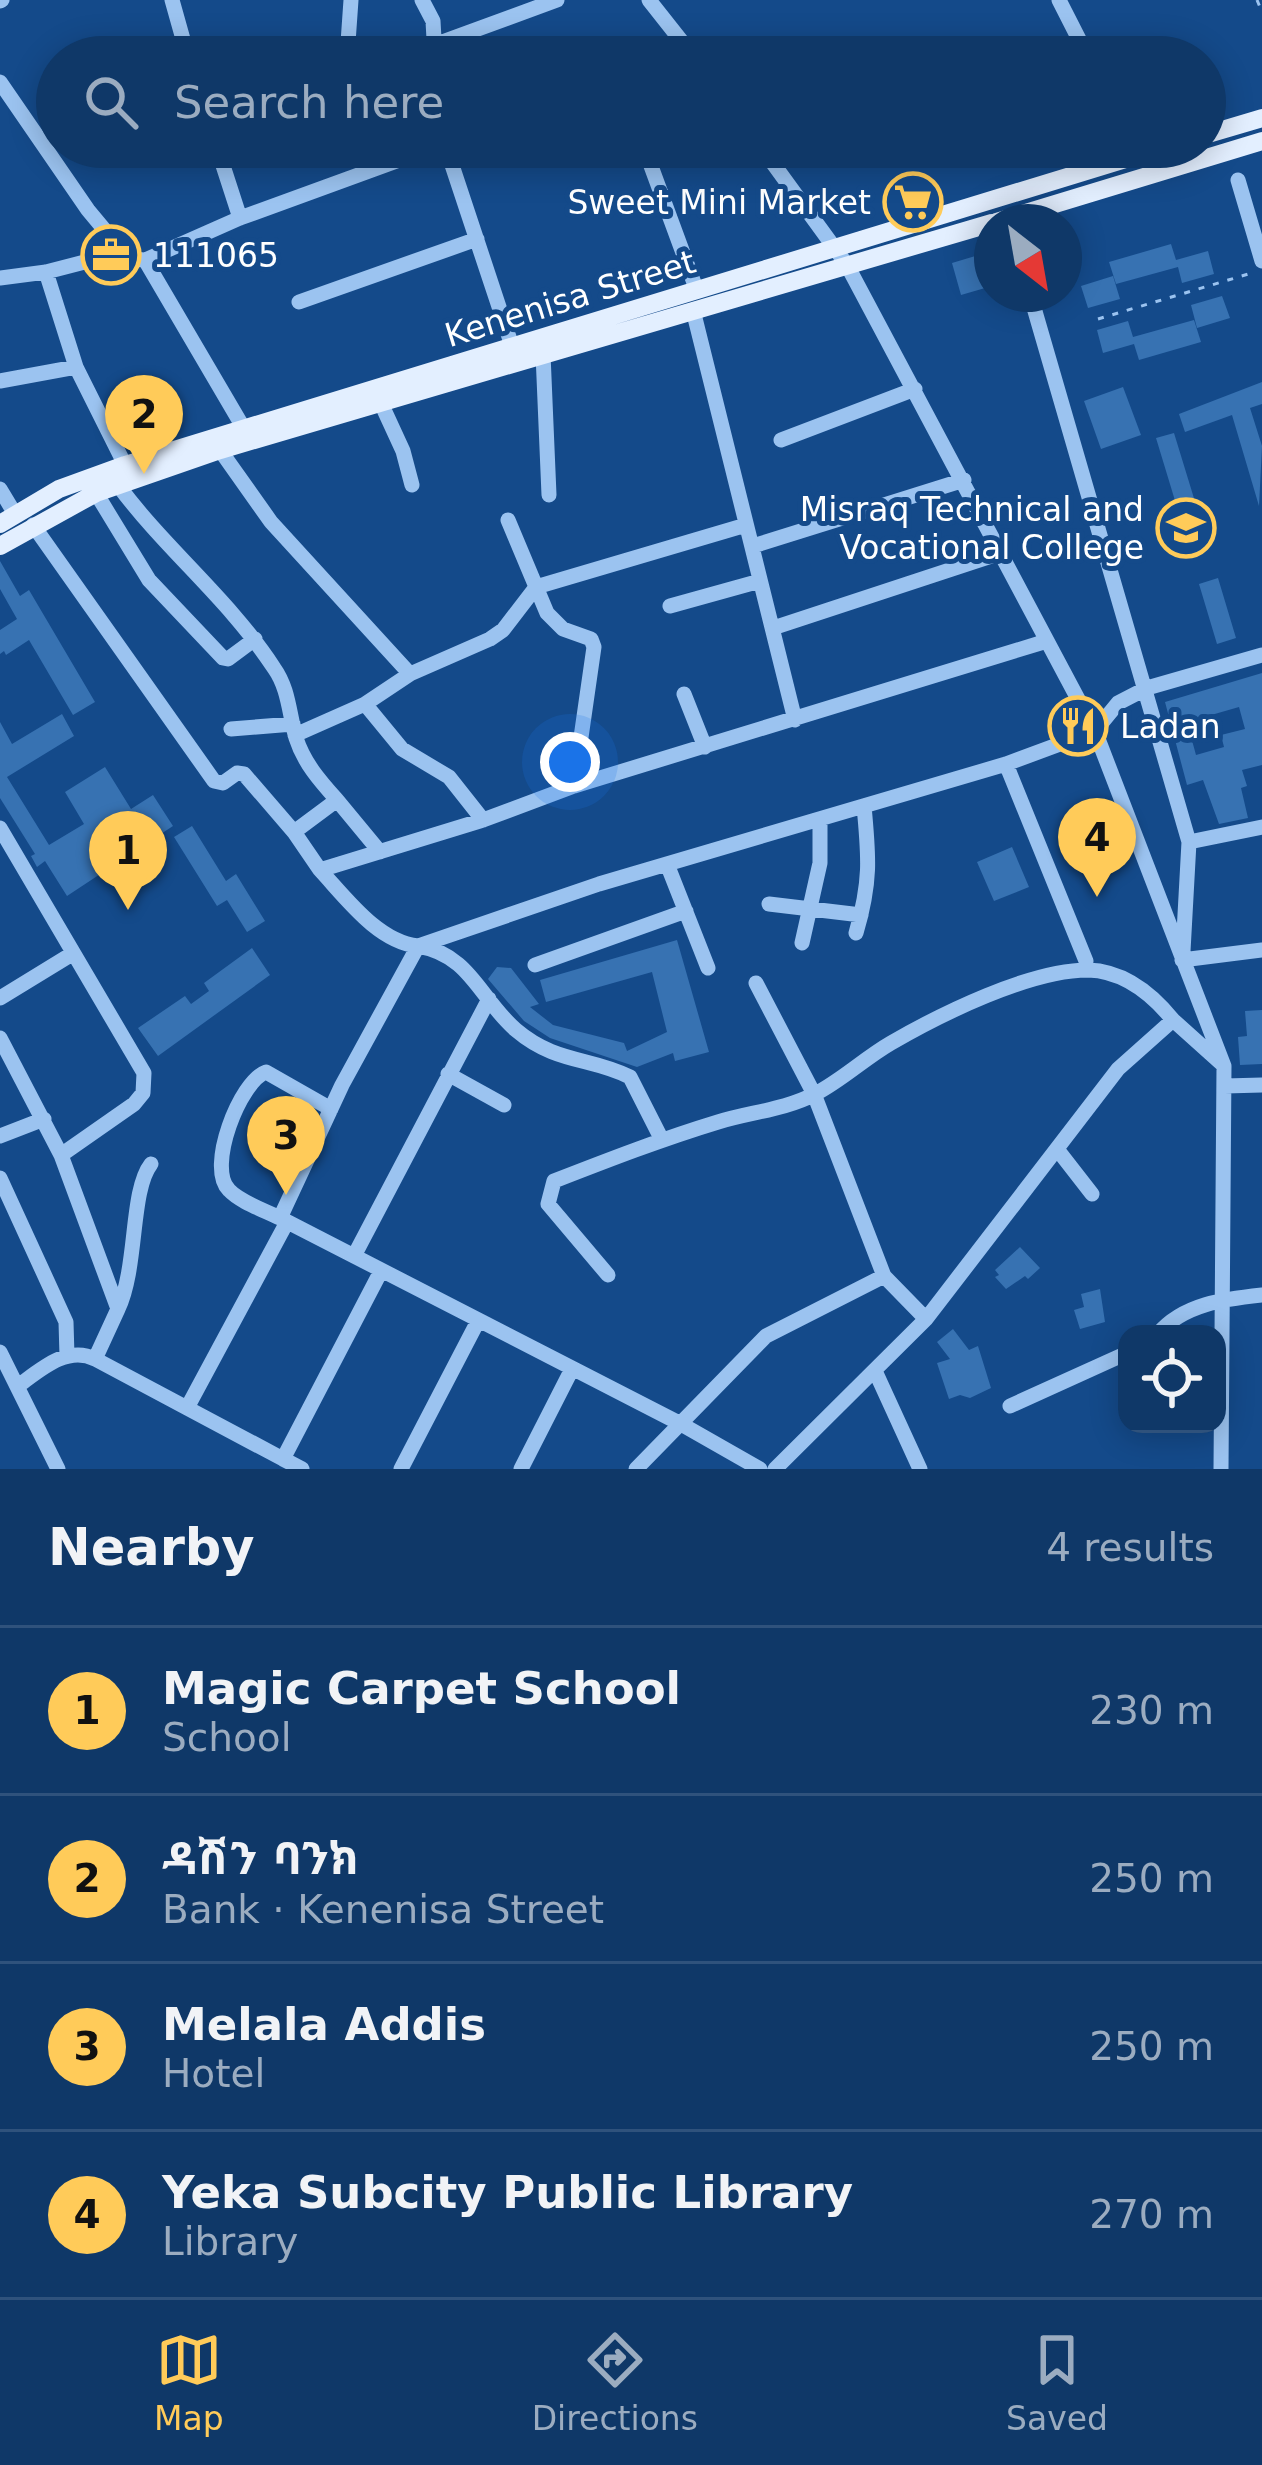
<!DOCTYPE html>
<meta charset="utf-8">
<style>
:root{--surface:#0f3868;--page:#183f6e;--text:#f1f3f6;--muted:#9bacc0;--line:#2f527c;--accent:#ffcb59}
body{margin:0;font-family:"DejaVu Sans","Noto Sans Ethiopic",sans-serif;background:var(--page);color:var(--text)}
.controls{position:absolute;right:36px;bottom:36px;display:grid;overflow:hidden;border-radius:24px;box-shadow:0 6px 30px #0003}
.controls button{width:108px;height:108px;display:grid;place-items:center;padding:0;border:0;border-bottom:3px solid var(--line);background:var(--surface);color:var(--text);font:60px sans-serif}
.compass{position:absolute;left:974px;top:204px;width:108px;height:108px;border-radius:50%;background:var(--surface);box-shadow:0 6px 30px #0003;rotate:149deg}
.you{position:absolute;left:570px;top:762px;width:42px;height:42px;margin:-30px;border:9px solid #fff;border-radius:50%;background:#1a73e8;box-shadow:0 0 0 18px #1a73e833}
.badge{display:grid;place-items:center;width:78px;height:78px;border-radius:50%;background:var(--accent);color:#111;font-size:39px;font-weight:700}
.pin{position:absolute;translate:-50% -99px;filter:drop-shadow(0 3px 6px #0008)}
.pin::after{content:'';position:absolute;top:63px;width:42px;height:36px;background:inherit;clip-path:polygon(0 0,100% 0,50% 100%)}
.list{margin:0;padding:0;list-style:none}
h2{display:flex;justify-content:space-between;align-items:center;height:156px;margin:0;padding:0 48px;font-size:51px}
h2 small{font-size:39px;font-weight:400;color:var(--muted)}
.list li{display:grid;grid-template-columns:78px 1fr auto;gap:36px;align-items:center;box-sizing:border-box;height:168px;padding:0 48px;border-top:3px solid var(--line)}
.list b{display:block;font-size:45px;white-space:nowrap}
.list p{margin:0;font-size:39px;white-space:nowrap;color:var(--muted)}
.list em{font-size:39px;font-style:normal;color:var(--muted)}
.icon{flex:none;width:66px;height:66px;fill:none;stroke:currentColor;stroke-width:2;stroke-linecap:round;stroke-linejoin:round}
.map{position:relative;flex:none;width:1262px;height:1469px;overflow:hidden}
.search{position:absolute;background:var(--surface);box-shadow:0 6px 30px #0003;left:36px;right:36px;top:36px;height:132px;display:flex;align-items:center;gap:30px;box-sizing:border-box;padding:0 42px;border-radius:66px;color:var(--muted);font-size:45px}
.sheet{height:828px;background:var(--surface)}
nav{display:flex;justify-content:space-around;align-items:center;box-sizing:border-box;height:168px;border-top:3px solid var(--line);background:var(--surface);font-size:33px;color:var(--muted)}
nav a{display:grid;justify-items:center;gap:6px}
nav .on{color:var(--accent)}
.map>svg:first-child{display:block}
</style>
<div class="map">
<svg width="1262" height="1469" viewBox="0 0 1262 1469">
<rect width="100%" height="100%" fill="#144a8a"/>
<!-- building -->
<path fill="#3772b2" fill-rule="evenodd" d="M1171 244 1176 260 1208 251 1214 274 1182 283 1178 267 1116 284 1109 262Z
M992 251V286L961 295 952 263Z
M1113 276 1120 299 1088 308 1081 286Z
M1222 296 1230 318 1197 328 1191 305Z
M1194 320 1201 342 1139 360 1134 344 1103 353 1097 330 1128 321 1133 337Z
M1262 382V404L1250 408 1262 446 1259 506 1232 415 1185 432 1179 414Z
M1123 387 1141 435 1101 449 1084 401Z
M1174 433 1208 544 1190 550 1156 438Z
M0 561 20 596 29 590 95 702 73 715 29 640 6 655 4 651 0 654V630L17 619 0 589Z
M1218 578 1236 638 1217 644 1199 584Z
M1262 673V765L1242 770 1247 786 1241 788 1248 818 1219 824 1203 780 1187 785 1165 702ZM1239 707 1245 729 1221 735 1224 747 1196 755 1187 722Z
M62 714 74 736 7 777 49 845 84 824 65 792 105 767 131 809 153 795 173 826 67 896 45 861 37 867 31 856 35 854 0 798V722L12 744Z
M192 826 226 881 236 874 265 921 247 932 227 900 217 906 174 837Z
M1012 847 1029 887 994 901 977 862Z
M677 940 709 1052 675 1061 673 1053 637 1067 550 1038 524 1021 488 979 497 967 511 968 539 1004 530 1007 553 1025 624 1043 627 1051 667 1032 652 972 546 1002 540 980Z
M252 948 270 975 158 1056 138 1028 185 996 191 1004 209 991 204 983Z
M1262 1010V1064L1240 1065 1238 1037 1247 1036 1245 1011Z
M1020 1247 1040 1268 1028 1279 1025 1276 1006 1289 995 1277 999 1275 995 1270Z
M1100 1289 1105 1322 1080 1329 1074 1310 1084 1307 1081 1294Z
M953 1329 969 1350 978 1346 991 1388 970 1398 960 1395 949 1399 937 1363 950 1359 937 1342Z"/>
<g fill="none" stroke-linecap="round" stroke-linejoin="round">
<!-- path -->
<path stroke="#9bc3f0" stroke-width="3" stroke-dasharray="6 9" stroke-linecap="butt" d="M1257 0 1262 12
M1098 319 1255 272"/>
<!-- minor -->
<path stroke="#9bc3f0" stroke-width="15" d="M172 0 188 57
M422 0 433 21 435 57
M649 0 694 57
M1059 0 1088 57
M0 1 2 0
M434 45 557 0
M347 57 351 0
M0 82 88 210 128 258
M217 147 240 218
M360 147 364 172
M446 147 512 346
M644 147 697 291
M761 147 847 265 1095 731 1224 1066 1221 1469
M1238 180 1262 261
M145 260 243 427
M46 272 76 367 125 465
M0 278 46 272 104 257 145 260 240 218 435 147
M1030 294 1189 842 1183 951
M299 302 477 239
M693 310 795 720
M543 354 549 495
M0 381 76 367
M380 401 403 451 412 485
M781 440 915 389
M220 450 271 522 410 674 490 639 503 630 536 587 746 525
M118 485C166 550 229 599 274 668 289 689 289 714 296 738 304 763 320 781 337 800
M0 489 15 514
M96 493 149 580 223 658 228 659 255 639
M508 520 547 613 563 629 591 639 594 647 574 786
M33 525 214 781 223 783 237 773 244 774 294 832 320 870
M753 546 964 480
M670 606 760 581
M773 628 1001 553
M1047 641 574 786 483 820 320 870C346 898 378 942 418 946L599 884 1006 764 1095 731 1118 703 1147 688 1262 655
M684 694 705 747
M365 704 402 749 449 777 483 820
M231 729 293 724
M295 735 365 704 410 674
M1006 764 1086 961
M0 828 144 1073 143 1093 134 1104 61 1155
M294 832 337 800 380 852
M1189 842 1262 827
M667 864 708 968
M769 904 861 915
M856 933C871 882 869 858 864 806
M802 943 820 863V819
M1182 960 1262 950
M535 965 686 911
M756 983 814 1094 884 1276
M0 998 72 954
M0 1038 61 1155 118 1309 95 1359 283 1459
M448 1074 504 1105
M1225 1086 1262 1085
M0 1136 44 1119
M662 1140 630 1077C591 1057 556 1064 516 1030 479 998 471 955 418 946L342 1085 280 1218 681 1424 760 1469
M1057 1149 1092 1194
M0 1178 66 1322 67 1356
M280 1218C264 1210 240 1202 229 1190 206 1168 240 1081 266 1072L331 1109
M354 1256 489 999
M608 1275 548 1204 554 1181C608 1160 662 1139 718 1122 750 1112 784 1110 815 1094 842 1080 865 1058 891 1043 941 1014 1030 970 1088 970 1124 971 1152 994 1173 1020
M118 1309C138 1267 130 1191 151 1164
M1158 1334C1183 1304 1225 1299 1262 1295
M0 1352 58 1469
M876 1373 920 1469
M18 1386C40 1370 67 1345 95 1359
M1010 1406 1127 1353
M187 1408 287 1222
M302 1469 283 1459 381 1271
M401 1469 478 1321
M521 1469 572 1369
M636 1469 766 1336 884 1276 926 1319
M775 1469 926 1319 1118 1069 1173 1020 1222 1064"/>
<!-- major -->
<path stroke="#e3efff" stroke-width="18" d="M1205 135 1262 118
M996 222 1262 141
M0 524 59 489 125 465 1165 147
M0 546 96 493 220 450 992 223"/>
</g>
<!-- icons -->
<defs>
<symbol id="supermarket-ring" viewBox="-11 -11 22 22"><circle r="9.5" fill="#144a8a" stroke="#ffcb59" stroke-width="1.5"/><path d="M-6-5.5h2.5l.6 2H6L4.5 2H-2.5L-4.4-4H-6ZM-1.5 3.2a1.3 1.3 0 1 0 .1 0ZM3 3.2a1.3 1.3 0 1 0 .1 0Z" fill="#ffcb59"/></symbol>
<symbol id="office-ring" viewBox="-11 -11 22 22"><circle r="9.5" fill="#144a8a" stroke="#ffcb59" stroke-width="1.5"/><path d="M-6-3h4V-5.5h4V-3h4V5H-6ZM-1-4.5V-3h2v-1.5ZM-6 0V1H6V0Z" fill="#ffcb59"/></symbol>
<symbol id="university-ring" viewBox="-11 -11 22 22"><circle r="9.5" fill="#144a8a" stroke="#ffcb59" stroke-width="1.5"/><path d="M0-5L7-2L0 1L-7-2ZM-4 1L0 2.5L4 1V4Q0 6-4 4Z" fill="#ffcb59"/></symbol>
<symbol id="restaurant-ring" viewBox="-11 -11 22 22"><circle r="9.5" fill="#144a8a" stroke="#ffcb59" stroke-width="1.5"/><path d="M-5-6h1v4h1v-4h1v4h1v-4h1v5L-1.5 .5V6h-2V.5L-5-1ZM5-6V6H3V1.5H1.5Q1.5-4 5-6Z" fill="#ffcb59"/></symbol>
</defs>
<g fill-rule="evenodd">
<use href="#supermarket-ring" x="880" y="169" width="66" height="66"/>
<use href="#office-ring" x="78" y="222" width="66" height="66"/>
<use href="#university-ring" x="1153" y="495" width="66" height="66"/>
<use href="#restaurant-ring" x="1045" y="693" width="66" height="66"/>
</g>
<g text-anchor="middle" stroke-width="10" stroke-linejoin="round" paint-order="stroke">
<!-- poi labels -->
<g font-size="33" fill="#fff" stroke="#144a8a" text-anchor="end">
<text x="871" y="214">Sweet Mini Market</text>
<text x="153" y="267" text-anchor="start">111065</text>
<text x="1144" y="521">Misraq Technical and<tspan x="1144" dy="38">Vocational College</tspan></text>
<text x="1120" y="738" text-anchor="start">Ladan</text>
</g>
<!-- street labels -->
<g font-size="33" fill="#fff" stroke="#144a8a">
<text transform="translate(570 298) rotate(-17)" y="12">Kenenisa Street</text>
</g>
</g>
</svg>
<div class="controls">
<button><svg class="icon" aria-label="locate" viewBox="0 0 24 24"><circle cx="12" cy="12" r="6"/><path d="M12 2v4M12 18v4M2 12h4M18 12h4"/></svg></button>
</div>
<svg class="compass" viewBox="-18 -18 36 36"><path d="M0-13l5 13h-10z" fill="#e53935"/><path d="M0 13l5-13h-10z" fill="#9bacc0"/></svg>
<div class="you"></div>
<div class="pin badge" style="left:128px;top:910px">1</div>
<div class="pin badge" style="left:144px;top:474px">2</div>
<div class="pin badge" style="left:286px;top:1195px">3</div>
<div class="pin badge" style="left:1097px;top:897px">4</div>
<div class="search"><svg class="icon" aria-label="search" viewBox="0 0 24 24"><circle cx="10" cy="10" r="6"/><path d="M15 15l6 6"/></svg>Search here</div>
</div>
<section class="sheet">
<h2>Nearby<small>4 results</small></h2>
<ul class="list">
<li><span class="badge">1</span><div><b>Magic Carpet School</b><p>School</p></div><em>230 m</em></li>
<li><span class="badge">2</span><div><b>ዳሽን ባንክ</b><p>Bank · Kenenisa Street</p></div><em>250 m</em></li>
<li><span class="badge">3</span><div><b>Melala Addis</b><p>Hotel</p></div><em>250 m</em></li>
<li><span class="badge">4</span><div><b>Yeka Subcity Public Library</b><p>Library</p></div><em>270 m</em></li>
</ul>
</section>
<nav>
<a class="on"><svg class="icon" aria-label="map" viewBox="0 0 24 24"><path d="M3 6l6-2 6 2 6-2v14l-6 2-6-2-6 2zM9 4v14M15 6v14"/></svg>Map</a>
<a><svg class="icon" aria-label="directions" viewBox="0 0 24 24"><path d="M12 3l9 9-9 9-9-9zM9 14v-3h6M13 9l2 2-2 2"/></svg>Directions</a>
<a><svg class="icon" aria-label="saved" viewBox="0 0 24 24"><path d="M7 4h10v16l-5-4-5 4z"/></svg>Saved</a>
</nav>
